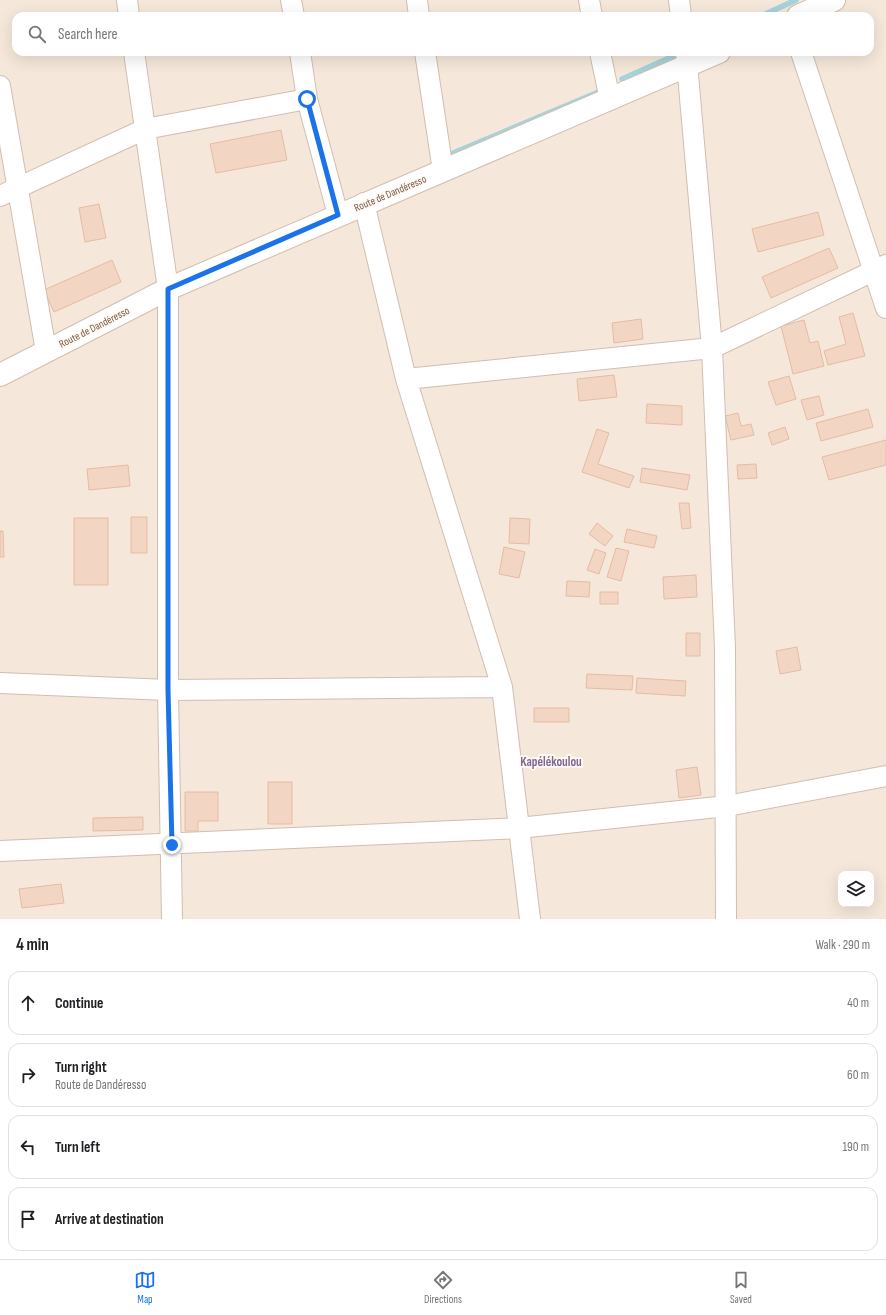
<!DOCTYPE html>
<meta charset="utf-8">
<style>
:root{--surface:#fff;--page:#f2f2f2;--text:#202124;--muted:#757577;--line:#e0e0e0;--accent:#1a73e8}
body{margin:0;font-family:"Sofia Sans Condensed",sans-serif;background:var(--page);color:var(--text)}
.controls{position:absolute;right:12px;bottom:12px;display:grid;overflow:hidden;border-radius:8px;box-shadow:0 4px 16px #0002}
.controls button{width:36px;height:36px;display:grid;place-items:center;padding:0;border:0;border-bottom:1px solid var(--line);background:var(--surface);color:var(--text);font:20px sans-serif}
.stop{position:absolute;width:12px;height:12px;margin:-9px;border:3px solid #1a73e8;border-radius:50%;background:#fff}
.stop.end{background:#1a73e8;border-color:#fff;box-shadow:0 1px 4px #0008}
.list{margin:0;padding:0;list-style:none}
h2{display:flex;justify-content:space-between;align-items:center;height:52px;margin:0;padding:0 16px;font-size:17px}
h2 small{font-size:13px;font-weight:400;color:var(--muted)}
.list li{display:grid;grid-template-columns:26px 1fr auto;gap:12px;align-items:center;box-sizing:border-box;height:64px;margin:0 8px 8px;padding:0 8px;border:1px solid var(--line);border-radius:12px}
.list b{display:block;font-size:15px;white-space:nowrap}
.list p{margin:0;font-size:13px;white-space:nowrap;color:var(--muted)}
.list em{font-size:13px;font-style:normal;color:var(--muted)}
.icon{flex:none;width:22px;height:22px;fill:none;stroke:currentColor;stroke-width:2;stroke-linecap:round;stroke-linejoin:round}
.map{position:relative;flex:none;width:886px;height:919px;overflow:hidden}
.search{position:absolute;background:var(--surface);box-shadow:0 4px 16px #0002;left:12px;right:12px;top:12px;height:44px;display:flex;align-items:center;gap:10px;box-sizing:border-box;padding:0 14px;border-radius:12px;color:var(--muted);font-size:15px}
.sheet{height:340px;background:var(--surface)}
nav{display:flex;justify-content:space-around;align-items:center;box-sizing:border-box;height:56px;border-top:1px solid var(--line);background:var(--surface);font-size:11px;color:var(--muted)}
nav a{display:grid;justify-items:center;gap:2px}
nav .on{color:var(--accent)}
.map>svg:first-child{display:block}
</style>
<div class="map">
<svg width="886" height="919" viewBox="0 0 886 919">
<rect width="100%" height="100%" fill="#fdf6ec"/>
<!-- residential -->
<path fill="#f5e8da" fill-rule="evenodd" d="M0 0H886V919H0ZM16 16H870V52H16ZM841 874H871V904H841Z"/>
<g fill="none" stroke-linecap="round" stroke-linejoin="round">
<!-- stream -->
<path stroke="#a5d3da" stroke-width="5.5" d="M761 16 796 0
M622 79 678 54
M446 156 601 91"/>
</g>
<!-- building -->
<path fill="#f3d5c3" stroke="#e6bba3" d="M281 130 287 160 216 173 210 144Z
M99 204 106 238 85 242 79 208Z
M818 212 824 235 758 252 752 229Z
M829 248 838 268 771 298 762 277Z
M112 260 121 282 54 312 44 290Z
M853 313 865 356 828 365 824 351 846 344 839 317Z
M641 319 643 339 614 343 612 323Z
M804 320 810 343 818 341 824 366 793 374 781 326Z
M614 375 617 397 579 401 577 379Z
M789 376 796 399 776 405 768 382Z
M819 396 824 415 807 420 801 400Z
M647 404 682 406V425L646 423Z
M868 409 873 427 821 441 816 423Z
M738 413 741 426 751 424 754 435 731 440 725 416Z
M785 427 789 439 772 445 768 433Z
M597 429 609 433 598 464 634 476 629 488 582 472Z
M886 440V465L829 480 822 457Z
M756 464 757 478 738 479 737 465Z
M128 465 130 486 89 490 87 469Z
M642 468 690 475 687 490 640 482Z
M679 503H689L691 528 682 529Z
M131 517H147V553H131Z
M74 518H108V585H74Z
M510 518 530 519 529 544 509 543Z
M597 523 613 536 605 546 589 534Z
M627 529 657 536 654 548 624 542Z
M0 531H3L4 557H0Z
M504 547 525 552 519 578 499 574Z
M616 548 629 551 621 581 607 577Z
M595 549 606 553 599 574 587 570Z
M696 575 697 597 664 599 663 577Z
M567 581 590 582 589 597 566 596Z
M600 592H618V604H600Z
M686 633H700V656H686Z
M797 647 801 670 780 674 776 651Z
M587 674 633 676 632 690 586 688Z
M637 678 686 681 685 696 636 693Z
M534 708H569V722H534Z
M697 767 701 795 679 798 676 770Z
M268 782H292V824H268Z
M185 792H218V821H198V831H185Z
M143 817V830L93 831V818Z
M61 884 64 903 22 908 19 889Z"/>
<g fill="none" stroke-linecap="round" stroke-linejoin="round">
<defs>
<path id="minor" d="M127 0 129 16
M291 0 294 16
M417 0 419 16
M589 0 592 16
M679 0 681 16
M134 52 168 289V690L172 919
M300 52 307 99
M425 52 443 171
M600 52 610 100
M686 52 712 348 725 648 726 919
M801 52 886 308
M0 86 46 351
M0 196 145 129 307 99 338 215
M364 203 406 379 502 687 530 919
M406 379 712 348 886 265
M0 683 168 690 502 687
M0 851 519 828 727 806 886 776"/>
<path id="tertiary" d="M798 16 834 0
M0 375 168 289 719 52"/>
</defs>
<!-- minor casing -->
<use href="#minor" stroke="#d1beb0" stroke-width="22"/>
<!-- tertiary casing -->
<use href="#tertiary" stroke="#d1beb0" stroke-width="24"/>
<!-- minor -->
<use href="#minor" stroke="#fff" stroke-width="20"/>
<!-- tertiary -->
<use href="#tertiary" stroke="#fff" stroke-width="22"/>
</g>
<g fill="none" stroke-linecap="round" stroke-linejoin="round">
<!-- route -->
<path stroke="#1a73e8" stroke-width="5" d="M172 845 168 690V289L338 215 307 99"/>
</g>
<g text-anchor="middle" stroke-width="4" stroke-linejoin="round" paint-order="stroke">
<!-- street labels -->
<g font-size="11" fill="#7a5c4d" stroke="#fffaf3">
<text transform="translate(390 193) rotate(-23)" y="4">Route de Dandéresso</text>
<text transform="translate(94 327) rotate(-27)" y="4">Route de Dandéresso</text>
</g>
<!-- quarter labels -->
<g font-size="13" font-weight="bold" fill="#846695" stroke="#fffaf3">
<text x="551" y="766">Kapélékoulou</text>
</g>
</g>
</svg>
<div class="controls">
<button><svg class="icon" aria-label="layers" viewBox="0 0 24 24"><path d="M12 4l9 5-9 5-9-5zM3 14l9 5 9-5"/></svg></button>
</div>
<div class="stop" style="left:307px;top:99px"></div>
<div class="stop end" style="left:172px;top:845px"></div>
<div class="search"><svg class="icon" aria-label="search" viewBox="0 0 24 24"><circle cx="10" cy="10" r="6"/><path d="M15 15l6 6"/></svg>Search here</div>
</div>
<section class="sheet">
<h2>4 min<small>Walk · 290 m</small></h2>
<ul class="list">
<li><svg class="icon" aria-label="ahead" viewBox="0 0 24 24"><path d="M12 20V5M6 11l6-6 6 6"/></svg><div><b>Continue</b></div><em>40 m</em></li>
<li><svg class="icon" aria-label="right" viewBox="0 0 24 24"><path d="M7 20v-9h11M14 6l5 5-5 5"/></svg><div><b>Turn right</b><p>Route de Dandéresso</p></div><em>60 m</em></li>
<li><svg class="icon" aria-label="left" viewBox="0 0 24 24"><path d="M17 20v-9H6M10 6l-5 5 5 5"/></svg><div><b>Turn left</b></div><em>190 m</em></li>
<li><svg class="icon" aria-label="arrive" viewBox="0 0 24 24"><path d="M6 21V4h12l-3 4 3 4H6"/></svg><div><b>Arrive at destination</b></div></li>
</ul>
</section>
<nav>
<a class="on"><svg class="icon" aria-label="map" viewBox="0 0 24 24"><path d="M3 6l6-2 6 2 6-2v14l-6 2-6-2-6 2zM9 4v14M15 6v14"/></svg>Map</a>
<a><svg class="icon" aria-label="directions" viewBox="0 0 24 24"><path d="M12 3l9 9-9 9-9-9zM9 14v-3h6M13 9l2 2-2 2"/></svg>Directions</a>
<a><svg class="icon" aria-label="saved" viewBox="0 0 24 24"><path d="M7 4h10v16l-5-4-5 4z"/></svg>Saved</a>
</nav>
